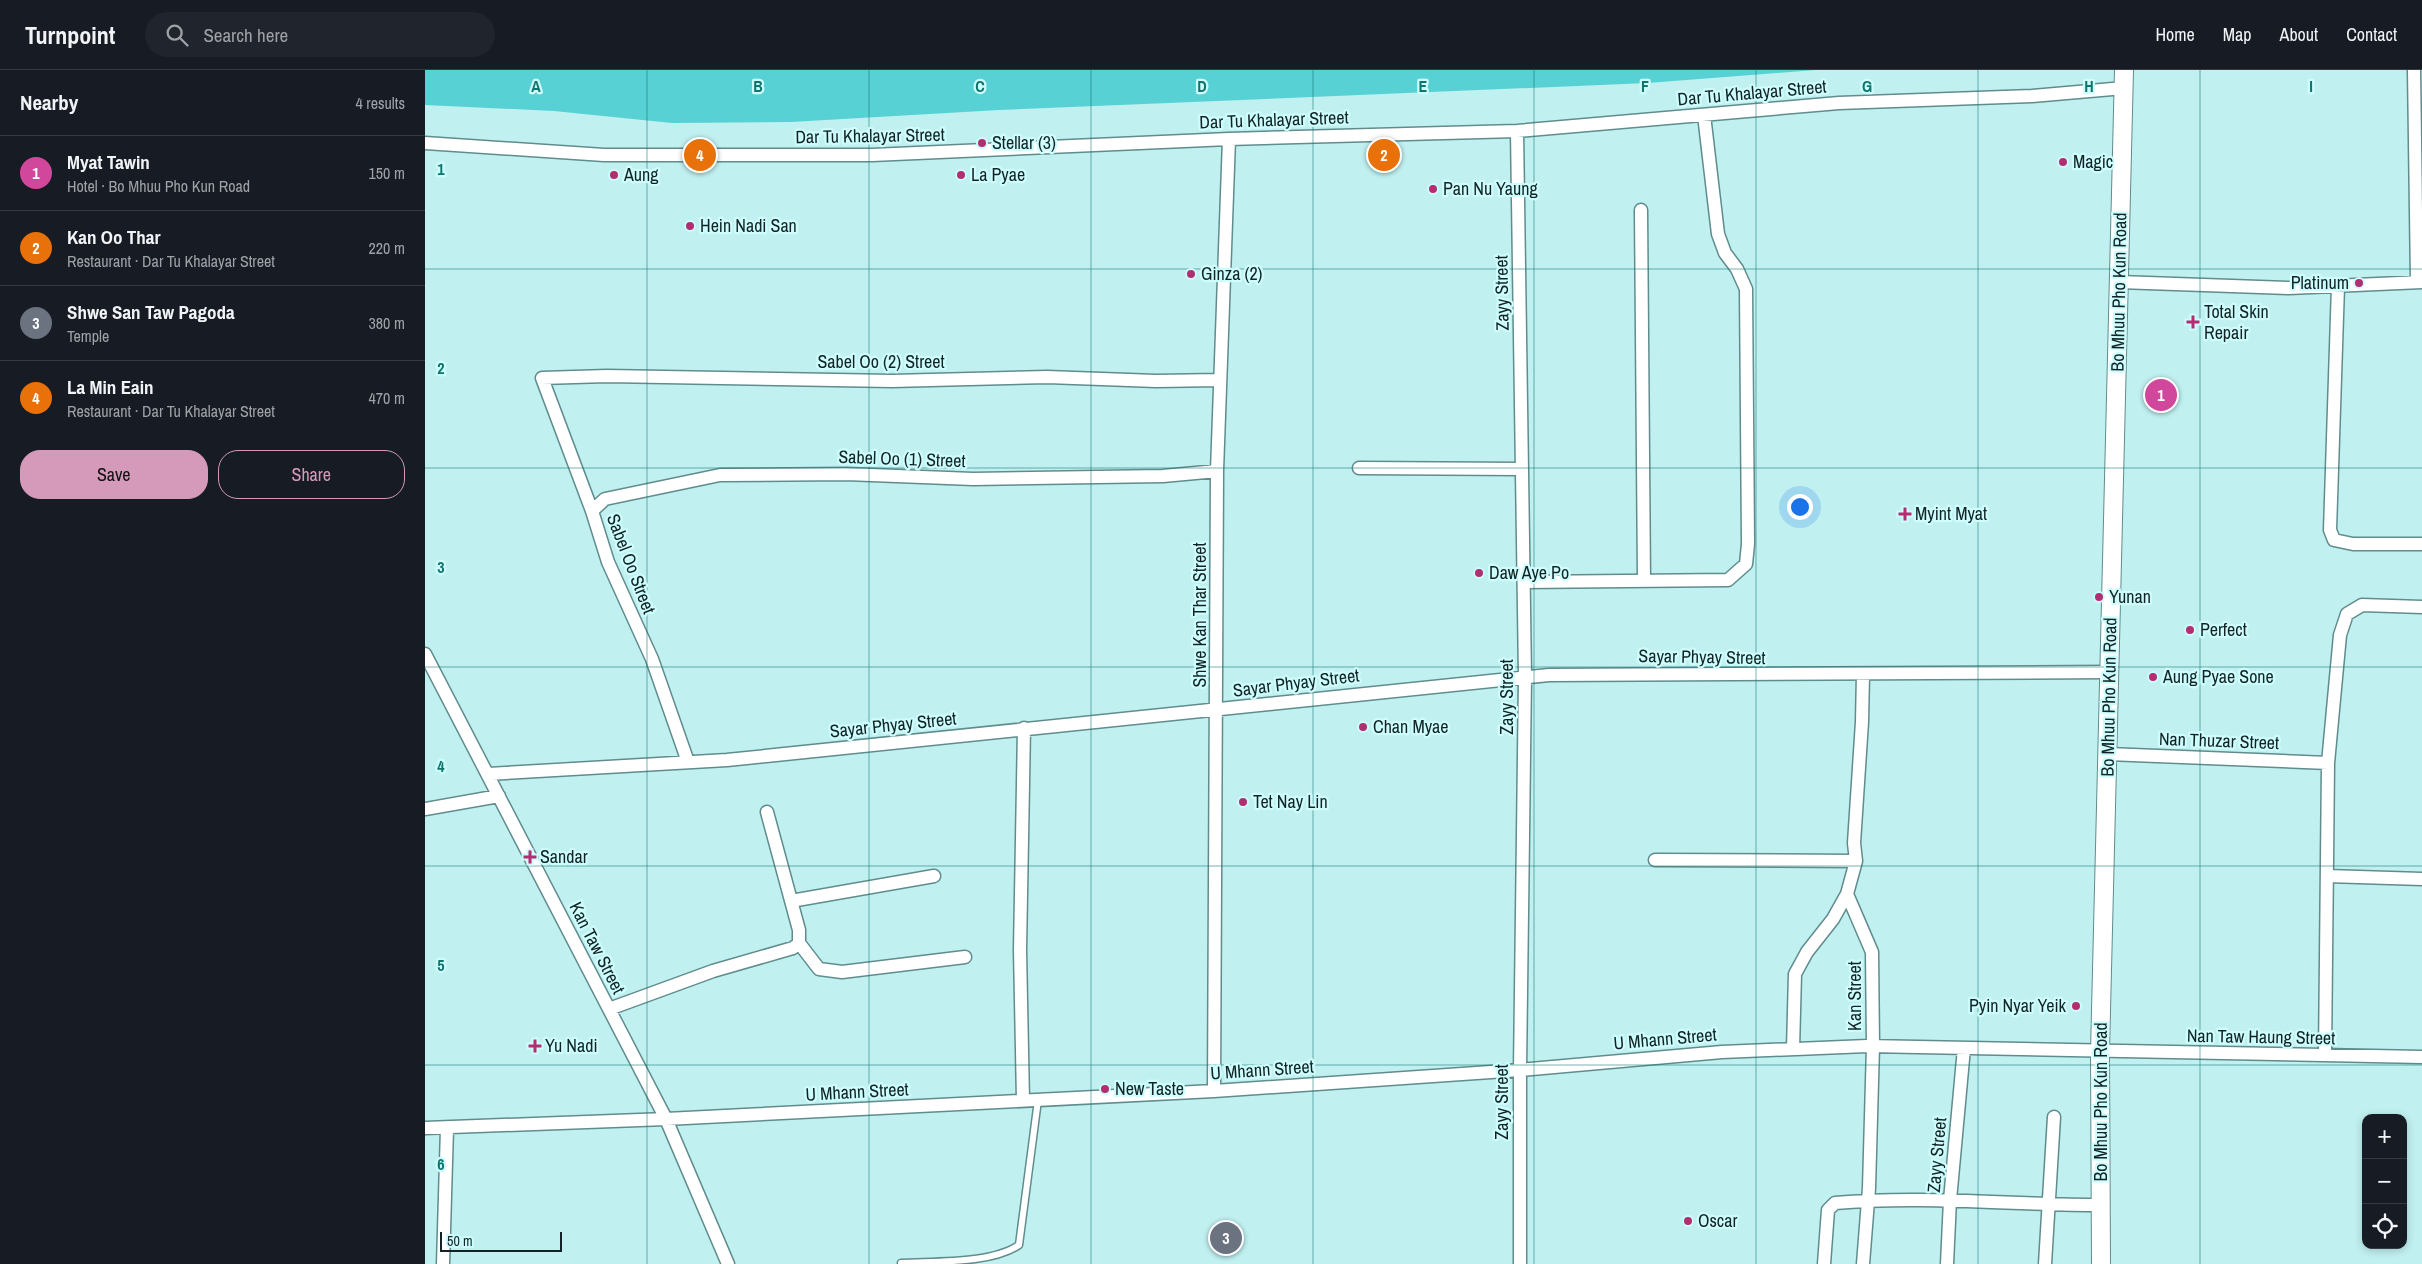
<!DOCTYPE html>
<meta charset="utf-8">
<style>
:root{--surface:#171b24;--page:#20242c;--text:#f1f3f6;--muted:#9ea1a6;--line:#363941;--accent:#d59aba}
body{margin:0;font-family:"Archivo Narrow",sans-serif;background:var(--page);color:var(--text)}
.controls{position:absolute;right:15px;bottom:15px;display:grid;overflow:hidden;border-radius:10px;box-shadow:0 2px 8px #0003}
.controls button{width:45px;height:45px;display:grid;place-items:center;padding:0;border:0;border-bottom:1px solid var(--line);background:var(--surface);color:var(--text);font:25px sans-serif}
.scale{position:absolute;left:15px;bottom:12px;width:122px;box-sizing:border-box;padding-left:5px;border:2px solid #112324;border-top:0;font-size:14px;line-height:18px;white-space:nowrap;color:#112324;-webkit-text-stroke:4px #cefdfe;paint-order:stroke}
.you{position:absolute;left:1374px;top:436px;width:18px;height:18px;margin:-12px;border:4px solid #fff;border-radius:50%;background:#1a73e8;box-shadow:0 0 0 8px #1a73e833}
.badge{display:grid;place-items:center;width:32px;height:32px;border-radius:50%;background:var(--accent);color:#fff;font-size:16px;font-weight:700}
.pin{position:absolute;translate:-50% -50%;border:2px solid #fff;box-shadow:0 1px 5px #0006}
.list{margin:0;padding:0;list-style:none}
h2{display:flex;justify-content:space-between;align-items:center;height:65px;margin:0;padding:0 20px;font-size:21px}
h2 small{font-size:16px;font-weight:400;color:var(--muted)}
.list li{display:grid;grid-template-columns:32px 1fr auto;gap:15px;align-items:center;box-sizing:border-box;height:75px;padding:0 20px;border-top:1px solid var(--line)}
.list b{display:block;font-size:19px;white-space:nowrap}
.list p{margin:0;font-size:16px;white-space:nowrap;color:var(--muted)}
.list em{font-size:16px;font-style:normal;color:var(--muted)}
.actions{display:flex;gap:10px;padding:15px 20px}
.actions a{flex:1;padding:11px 0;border:1px solid var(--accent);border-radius:20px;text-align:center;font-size:18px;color:var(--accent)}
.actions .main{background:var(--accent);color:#111}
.icon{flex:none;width:28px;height:28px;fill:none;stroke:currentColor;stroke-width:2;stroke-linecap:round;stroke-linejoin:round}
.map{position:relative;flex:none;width:1997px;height:1194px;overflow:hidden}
header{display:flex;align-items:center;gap:30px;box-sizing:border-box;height:70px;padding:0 25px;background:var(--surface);border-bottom:1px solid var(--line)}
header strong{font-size:24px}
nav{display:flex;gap:28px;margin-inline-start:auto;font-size:18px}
.search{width:350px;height:45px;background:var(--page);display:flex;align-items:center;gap:12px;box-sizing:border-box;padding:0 18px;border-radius:28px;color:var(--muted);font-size:19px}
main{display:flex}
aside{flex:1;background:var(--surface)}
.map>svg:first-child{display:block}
</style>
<header>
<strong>Turnpoint</strong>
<div class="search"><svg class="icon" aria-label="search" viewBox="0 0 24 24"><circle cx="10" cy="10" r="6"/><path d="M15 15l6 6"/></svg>Search here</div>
<nav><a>Home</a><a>Map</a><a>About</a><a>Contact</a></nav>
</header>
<main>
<aside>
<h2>Nearby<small>4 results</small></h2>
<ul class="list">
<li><span class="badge" style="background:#d1479c">1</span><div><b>Myat Tawin</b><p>Hotel · Bo Mhuu Pho Kun Road</p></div><em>150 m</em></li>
<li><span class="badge" style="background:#e8710a">2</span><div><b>Kan Oo Thar</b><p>Restaurant · Dar Tu Khalayar Street</p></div><em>220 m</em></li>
<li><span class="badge" style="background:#6b7280">3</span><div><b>Shwe San Taw Pagoda</b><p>Temple</p></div><em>380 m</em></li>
<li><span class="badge" style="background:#e8710a">4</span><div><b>La Min Eain</b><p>Restaurant · Dar Tu Khalayar Street</p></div><em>470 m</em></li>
</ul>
<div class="actions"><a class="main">Save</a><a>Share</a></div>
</aside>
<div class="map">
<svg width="1997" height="1194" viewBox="0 0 1997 1194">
<rect width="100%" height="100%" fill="#c1f0f1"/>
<!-- water -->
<path fill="#57d1d4" d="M0 0H1390L1223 13 574 40 366 52 247 53 129 41 0 35Z"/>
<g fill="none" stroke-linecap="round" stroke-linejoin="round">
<defs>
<path id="lane" d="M476 1193C510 1191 566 1194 594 1175L613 1030"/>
<path id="street" d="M1989 0 1992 212
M1092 61 1100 607 1095 1000V1194
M0 73 179 85H447L804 69 1092 61 1414 33 1607 26 1699 18
M1216 140 1219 511
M1694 212 1864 218 1997 212
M1913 216 1905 460 1909 470 1928 474H1997
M934 398 1097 399
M167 441 180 429 295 405 421 404 548 409 738 406 792 401
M1099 512 1303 510 1321 494 1323 474 1321 219 1312 199 1300 183 1293 164 1279 45
M0 584 241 1049 303 1194
M1438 604 1437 652 1429 773 1431 791 1422 824 1447 882 1448 976 1444 1118 1438 1194
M1683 684 1903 693
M263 692 227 589 183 492 167 441 117 308 182 306 467 311 622 307 731 311 795 310
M63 704 302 690 1124 605 1685 602
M0 739 74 726
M1230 790 1431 791
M1902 806 1997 809
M366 831 509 806
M374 873 394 899 417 902 540 887
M184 939 288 901 368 878 374 873V860L342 742
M1368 979 1370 904 1382 882 1408 849 1422 824
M1900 985 1903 693 1915 565 1922 544 1937 535 1997 537
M789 1021 792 401 804 69
M598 1031 595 880 599 658
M0 1058 241 1049 789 1021 1095 1000 1297 982 1442 976 1997 987
M18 1194 22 1058
M1399 1194 1403 1140 1410 1133C1498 1125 1587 1135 1676 1135
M1522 1194 1525 1130 1539 978
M1620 1194 1629 1047"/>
<path id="secondary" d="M1676 1194 1675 982 1699 0"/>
</defs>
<!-- lane casing -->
<use href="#lane" stroke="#608c8d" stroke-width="9"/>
<!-- street casing -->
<use href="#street" stroke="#608c8d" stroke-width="15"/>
<!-- secondary casing -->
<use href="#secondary" stroke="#608c8d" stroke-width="20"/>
<!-- lane -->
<use href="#lane" stroke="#fff" stroke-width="6"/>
<!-- street -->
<use href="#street" stroke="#fff" stroke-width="12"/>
<!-- secondary -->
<use href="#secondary" stroke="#fff" stroke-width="18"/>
</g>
<!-- grid -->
<path fill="none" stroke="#0f766e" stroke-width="1" stroke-opacity="0.55" d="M222 0V1194M444 0V1194M666 0V1194M888 0V1194M1109 0V1194M1331 0V1194M1553 0V1194M1775 0V1194M0 199H1997M0 398H1997M0 597H1997M0 796H1997M0 995H1997"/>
<!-- markers -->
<g fill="#b32d71" stroke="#cefdfe" stroke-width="2">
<circle cx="557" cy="73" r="5"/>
<circle cx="1638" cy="92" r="5"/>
<circle cx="189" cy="105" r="5"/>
<circle cx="536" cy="105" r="5"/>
<circle cx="1008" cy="119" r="5"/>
<circle cx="265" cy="156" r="5"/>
<circle cx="766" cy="204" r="5"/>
<circle cx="1934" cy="213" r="5"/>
<path d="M1765.5 244.5h5v5h5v5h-5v5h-5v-5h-5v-5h5z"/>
<path d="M1477.5 436.5h5v5h5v5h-5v5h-5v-5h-5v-5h5z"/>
<circle cx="1054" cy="503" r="5"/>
<circle cx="1674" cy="527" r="5"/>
<circle cx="1765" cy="560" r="5"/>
<circle cx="1728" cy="607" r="5"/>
<circle cx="938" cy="657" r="5"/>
<circle cx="818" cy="732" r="5"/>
<path d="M102.5 779.5h5v5h5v5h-5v5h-5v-5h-5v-5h5z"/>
<circle cx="1651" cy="936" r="5"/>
<path d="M107.5 968.5h5v5h5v5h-5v5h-5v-5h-5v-5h5z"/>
<circle cx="680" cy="1019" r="5"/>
<circle cx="1263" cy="1151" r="5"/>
</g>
<g text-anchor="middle" stroke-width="4.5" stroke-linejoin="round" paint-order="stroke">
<!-- street labels -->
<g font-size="18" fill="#112324" stroke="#cefdfe">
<text transform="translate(1327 23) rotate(-5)" y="6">Dar Tu Khalayar Street</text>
<text transform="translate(849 50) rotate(-2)" y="6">Dar Tu Khalayar Street</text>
<text transform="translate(445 66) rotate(-1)" y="6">Dar Tu Khalayar Street</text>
<text transform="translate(1694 222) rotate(-89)" y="6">Bo Mhuu Pho Kun Road</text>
<text transform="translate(1077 223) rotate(-91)" y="6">Zayy Street</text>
<text x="456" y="298">Sabel Oo (2) Street</text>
<text transform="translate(477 389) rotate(2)" y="6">Sabel Oo (1) Street</text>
<text transform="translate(206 494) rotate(69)" y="6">Sabel Oo Street</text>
<text transform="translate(775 545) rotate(-90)" y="6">Shwe Kan Thar Street</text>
<text transform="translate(1277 587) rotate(1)" y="6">Sayar Phyay Street</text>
<text transform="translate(871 613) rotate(-7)" y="6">Sayar Phyay Street</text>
<text transform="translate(1082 627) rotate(-90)" y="6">Zayy Street</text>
<text transform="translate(1684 627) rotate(-89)" y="6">Bo Mhuu Pho Kun Road</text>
<text transform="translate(468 655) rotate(-6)" y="6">Sayar Phyay Street</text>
<text transform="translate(1794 671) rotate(2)" y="6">Nan Thuzar Street</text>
<text transform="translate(172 878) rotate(63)" y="6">Kan Taw Street</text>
<text transform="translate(1430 926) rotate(-90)" y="6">Kan Street</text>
<text transform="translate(1836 967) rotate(1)" y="6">Nan Taw Haung Street</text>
<text transform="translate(1240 969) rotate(-5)" y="6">U Mhann Street</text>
<text transform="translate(837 1000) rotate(-4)" y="6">U Mhann Street</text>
<text transform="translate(432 1022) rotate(-3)" y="6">U Mhann Street</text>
<text transform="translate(1077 1032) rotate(-90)" y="6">Zayy Street</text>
<text transform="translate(1676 1032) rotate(-90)" y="6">Bo Mhuu Pho Kun Road</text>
<text transform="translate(1512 1085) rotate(-85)" y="6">Zayy Street</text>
</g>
<!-- poi labels -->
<g font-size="18" fill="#112324" stroke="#cefdfe" text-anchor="start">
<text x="567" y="79">Stellar (3)</text>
<text x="1648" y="98">Magic</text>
<text x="199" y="111">Aung</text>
<text x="546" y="111">La Pyae</text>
<text x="1018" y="125">Pan Nu Yaung</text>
<text x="275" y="162">Hein Nadi San</text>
<text x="776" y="210">Ginza (2)</text>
<text x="1924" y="219" text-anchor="end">Platinum</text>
<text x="1779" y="248">Total Skin<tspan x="1779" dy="21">Repair</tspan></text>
<text x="1490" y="450">Myint Myat</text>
<text x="1064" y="509">Daw Aye Po</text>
<text x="1684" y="533">Yunan</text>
<text x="1775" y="566">Perfect</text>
<text x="1738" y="613">Aung Pyae Sone</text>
<text x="948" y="663">Chan Myae</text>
<text x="828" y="738">Tet Nay Lin</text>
<text x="115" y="793">Sandar</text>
<text x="1641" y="942" text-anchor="end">Pyin Nyar Yeik</text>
<text x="120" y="982">Yu Nadi</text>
<text x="690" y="1025">New Taste</text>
<text x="1273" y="1157">Oscar</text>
</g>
</g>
<g font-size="16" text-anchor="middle" font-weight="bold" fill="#0f766e" stroke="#cefdfe" stroke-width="4.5" stroke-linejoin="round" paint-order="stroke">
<text x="111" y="22">A</text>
<text x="333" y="22">B</text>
<text x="555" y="22">C</text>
<text x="777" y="22">D</text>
<text x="998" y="22">E</text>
<text x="1220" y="22">F</text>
<text x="1442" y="22">G</text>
<text x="1664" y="22">H</text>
<text x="1886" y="22">I</text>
<text x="16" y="105">1</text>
<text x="16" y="304">2</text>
<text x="16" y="503">3</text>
<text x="16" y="702">4</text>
<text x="16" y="901">5</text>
<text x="16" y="1100">6</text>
</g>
</svg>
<div class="controls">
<button>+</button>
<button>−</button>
<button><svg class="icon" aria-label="locate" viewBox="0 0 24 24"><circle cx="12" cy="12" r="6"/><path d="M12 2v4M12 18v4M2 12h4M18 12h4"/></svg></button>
</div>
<div class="scale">50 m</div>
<div class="you"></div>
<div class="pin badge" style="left:1736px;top:325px;background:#d1479c">1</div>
<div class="pin badge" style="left:959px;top:85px;background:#e8710a">2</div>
<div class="pin badge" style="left:801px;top:1168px;background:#6b7280">3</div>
<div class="pin badge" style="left:275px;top:85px;background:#e8710a">4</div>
</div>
</main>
